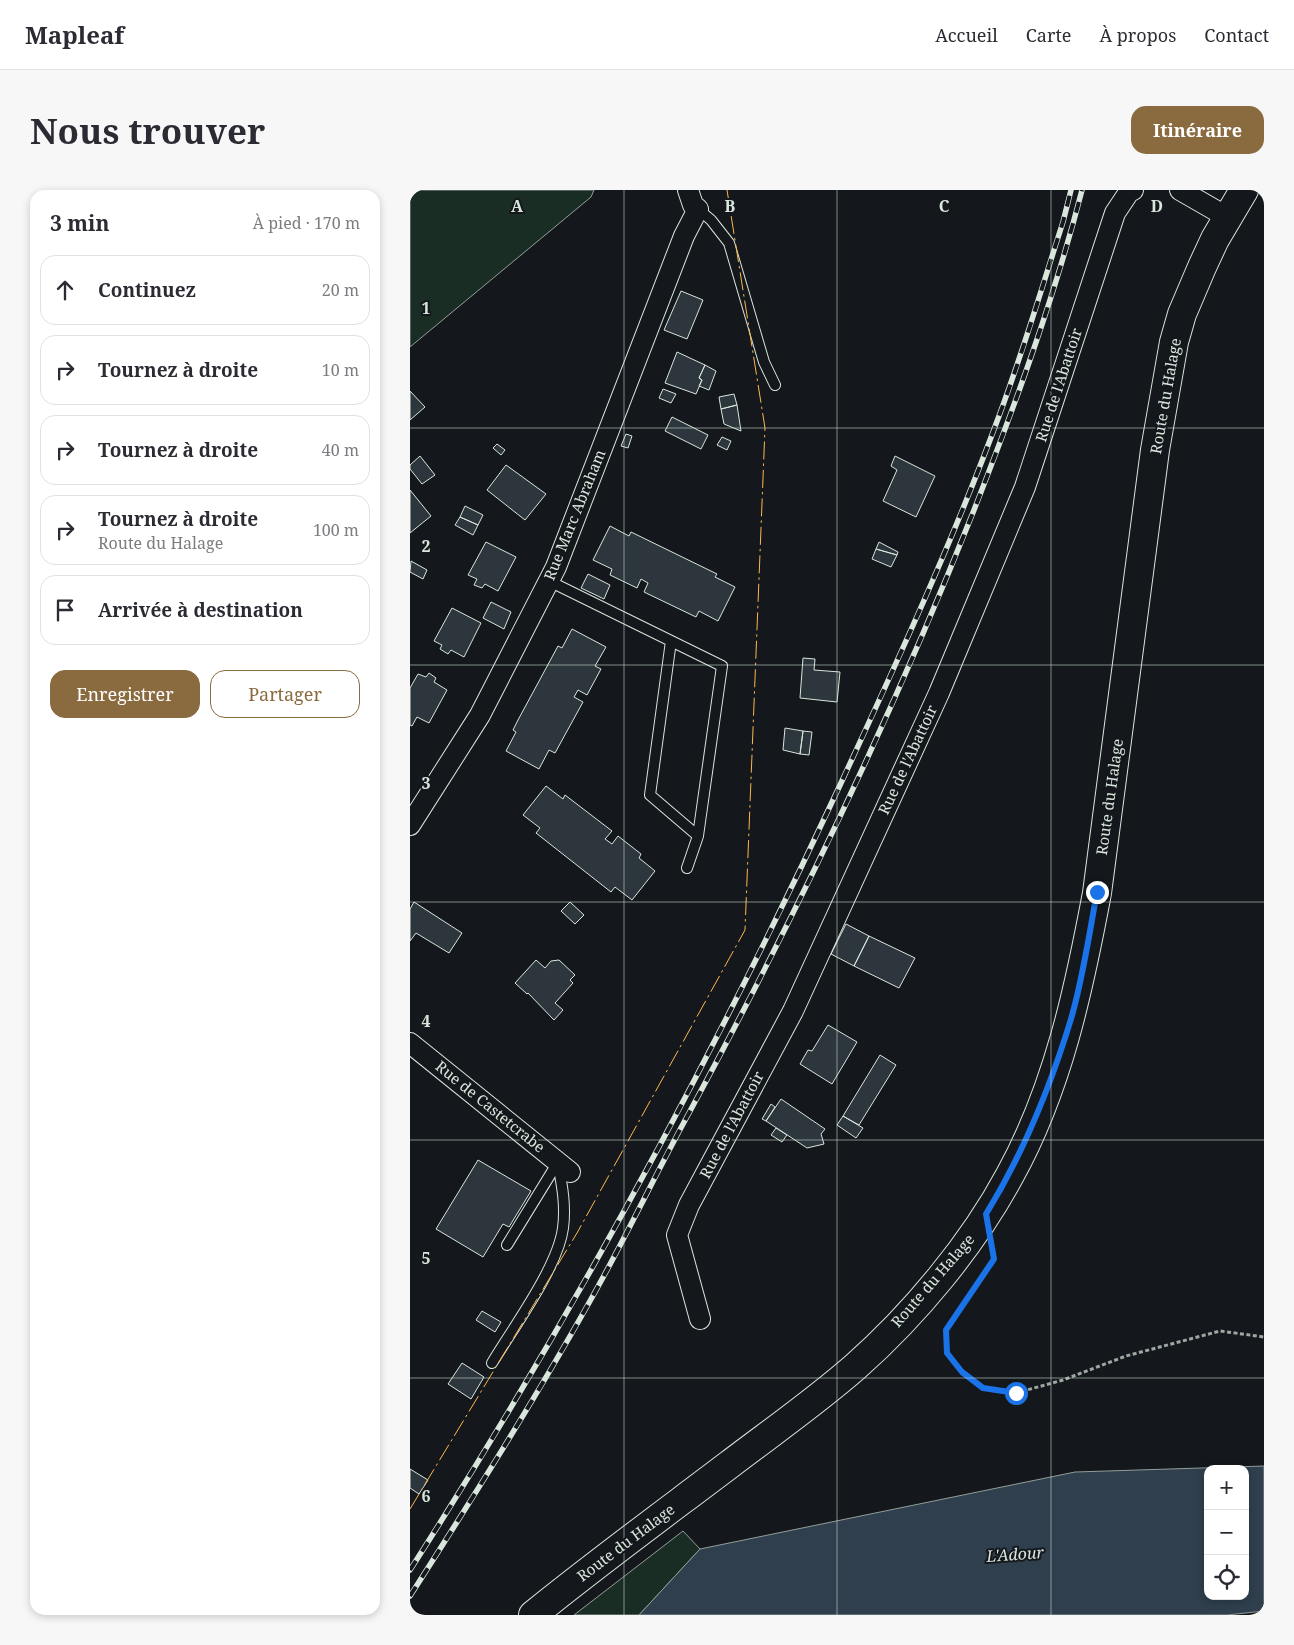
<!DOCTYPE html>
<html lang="fr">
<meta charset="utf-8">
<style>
:root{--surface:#fff;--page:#f7f7f7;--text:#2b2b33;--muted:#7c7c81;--line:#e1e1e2;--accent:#8a6a3f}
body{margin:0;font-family:"Noto Serif",serif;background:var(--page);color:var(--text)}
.controls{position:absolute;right:15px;bottom:15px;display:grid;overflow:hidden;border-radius:10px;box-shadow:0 2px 8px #0003}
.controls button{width:45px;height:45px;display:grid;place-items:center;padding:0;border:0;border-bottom:1px solid var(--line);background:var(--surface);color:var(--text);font:25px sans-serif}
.stop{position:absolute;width:15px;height:15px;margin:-11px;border:4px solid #1a73e8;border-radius:50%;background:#fff}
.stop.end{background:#1a73e8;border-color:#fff;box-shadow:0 1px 5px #0008}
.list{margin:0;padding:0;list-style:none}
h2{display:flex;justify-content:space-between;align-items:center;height:65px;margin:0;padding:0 20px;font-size:21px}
h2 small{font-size:16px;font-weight:400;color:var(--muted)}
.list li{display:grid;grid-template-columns:32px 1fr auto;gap:15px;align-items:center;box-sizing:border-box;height:70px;margin:0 10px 10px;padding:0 10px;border:1px solid var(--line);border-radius:15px}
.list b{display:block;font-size:19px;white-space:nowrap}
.list p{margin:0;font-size:16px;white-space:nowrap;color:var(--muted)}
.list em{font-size:16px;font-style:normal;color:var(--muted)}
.actions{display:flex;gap:10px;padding:15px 20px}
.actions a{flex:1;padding:11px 0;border:1px solid var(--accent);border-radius:15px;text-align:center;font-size:18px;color:var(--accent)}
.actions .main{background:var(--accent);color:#fff}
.icon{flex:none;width:28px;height:28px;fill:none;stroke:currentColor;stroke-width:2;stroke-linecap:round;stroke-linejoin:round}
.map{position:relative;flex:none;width:854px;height:1425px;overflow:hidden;border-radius:15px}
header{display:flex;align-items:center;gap:30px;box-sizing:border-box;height:70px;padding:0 25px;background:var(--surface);border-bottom:1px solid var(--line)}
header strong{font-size:24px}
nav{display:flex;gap:28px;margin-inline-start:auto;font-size:18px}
.intro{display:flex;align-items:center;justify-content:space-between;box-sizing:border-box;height:120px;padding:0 30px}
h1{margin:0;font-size:35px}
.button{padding:12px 22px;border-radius:15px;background:var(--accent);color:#fff;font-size:18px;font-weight:700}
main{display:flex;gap:30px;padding:0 30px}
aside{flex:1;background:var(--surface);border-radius:15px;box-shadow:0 2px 8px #0003}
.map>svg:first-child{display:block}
</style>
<header>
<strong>Mapleaf</strong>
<nav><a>Accueil</a><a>Carte</a><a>À propos</a><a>Contact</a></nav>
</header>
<div class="intro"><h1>Nous trouver</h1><a class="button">Itinéraire</a></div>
<main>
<aside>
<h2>3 min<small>À pied · 170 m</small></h2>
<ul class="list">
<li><svg class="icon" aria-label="ahead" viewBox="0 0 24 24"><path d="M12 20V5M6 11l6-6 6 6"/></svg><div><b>Continuez</b></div><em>20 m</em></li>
<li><svg class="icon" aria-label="right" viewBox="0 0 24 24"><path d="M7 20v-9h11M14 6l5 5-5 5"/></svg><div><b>Tournez à droite</b></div><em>10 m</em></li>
<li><svg class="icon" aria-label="right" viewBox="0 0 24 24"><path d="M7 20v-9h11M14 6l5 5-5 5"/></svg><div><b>Tournez à droite</b></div><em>40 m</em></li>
<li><svg class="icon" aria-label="right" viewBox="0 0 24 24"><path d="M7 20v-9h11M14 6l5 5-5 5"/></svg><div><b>Tournez à droite</b><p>Route du Halage</p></div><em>100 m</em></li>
<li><svg class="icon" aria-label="arrive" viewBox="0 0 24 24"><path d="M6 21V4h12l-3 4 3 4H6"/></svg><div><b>Arrivée à destination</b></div></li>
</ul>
<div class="actions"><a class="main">Enregistrer</a><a>Partager</a></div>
</aside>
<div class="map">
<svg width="854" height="1425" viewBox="0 0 854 1425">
<rect width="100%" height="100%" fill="#14181c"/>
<!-- green -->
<path fill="#1a2d24" stroke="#939e99" d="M0 0H184L181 7 0 157Z
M273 1341 290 1359 229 1425H164Z"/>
<!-- water -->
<path fill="#2f3f4d" stroke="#939e99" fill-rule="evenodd" d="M854 1276V1421L817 1425H229L290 1359 665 1282ZM798 1279H835V1406H798Z"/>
<!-- building -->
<path fill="#2c363c" stroke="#d8e6dc" d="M271 101 293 110 277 149 254 140Z
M267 162 295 175 289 188 292 190 286 204 255 193Z
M295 175 306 181 299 200 289 196 292 190 289 188Z
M253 199 266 204 261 213 249 208Z
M0 201 15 217 0 230Z
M324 204 327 215 311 219 309 207Z
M327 215 331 241 314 234 311 219Z
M262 227 298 245 291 259 255 241Z
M216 244 222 246 218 258 211 256Z
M312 247 321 251 317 260 307 255Z
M87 254 95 260 91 265 83 258Z
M10 266 25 285 12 294 0 279V275Z
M485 266 525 286 506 327 473 311 487 280 481 276Z
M96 275 136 304 115 330 77 300Z
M0 300 21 326 0 343Z
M55 316 73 325 68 335 50 327Z
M50 327 68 335 63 345 45 335Z
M200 336 219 346 221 342 307 384 305 387 325 397 308 431 289 421 286 427 234 402 238 393 231 389 227 398 200 385 202 379 183 370Z
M76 352 106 367 88 401 75 394 72 398 64 395 67 389 58 385Z
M469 352 488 362 487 365 466 359Z
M466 359 487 365 481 377 462 369Z
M1 371 17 380 13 389 0 382Z
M178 384 200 395 194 409 171 398Z
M81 412 101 422 94 439 73 428Z
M42 418 71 433 54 467 41 460 38 464 30 459 32 455 24 451Z
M162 439 196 457 185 476 191 479 177 505 168 500 164 507 173 512 145 563 139 560 129 579 96 561 106 542 103 540 108 530 148 456 152 458Z
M393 468 405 469 404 480 430 482 427 512 390 508Z
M19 483 26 488 24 492 37 500 19 533 7 527 2 536 0 535V498L8 484 16 487Z
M375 538 393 541 390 564 373 560Z
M393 541 402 542 399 565 390 564Z
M136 596 153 609 155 605 202 641 195 649 202 654 208 646 231 664 229 668 245 681 222 710 205 697 201 702 126 643 130 638 113 625Z
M4 712 52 743 39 763 6 743 0 751V719Z
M160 712 174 725 165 734 151 721Z
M436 734 459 746 444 776 421 764Z
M459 746 505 768 489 798 444 776Z
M126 770 135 778 141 771 149 770 165 785 160 790 163 793 145 813 153 820 144 830 118 803 117 804 105 793Z
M418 835 447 852 422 894 390 874 398 860 402 861Z
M470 865 486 875 449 935 433 926Z
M371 909 415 939 411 944 414 954 397 958 356 931Z
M361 914 365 917 356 931 352 929Z
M433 926 453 938 446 948 427 935Z
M366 938 377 945 372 952 361 945Z
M68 970 121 1001 99 1037 93 1034 73 1067 26 1039Z
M72 1121 91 1132 85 1142 66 1130Z
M52 1173 74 1187 61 1209 38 1194Z
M0 1279 18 1290 9 1304 0 1298Z"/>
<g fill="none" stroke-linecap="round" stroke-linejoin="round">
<defs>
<path id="service" d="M288 19 301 30 319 53 354 172 365 195
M139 391 312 476 288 646 277 678
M261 451 240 605 288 646
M97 1055 148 972
M82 1173C103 1138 148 1077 153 1038 156 1016 152 995 148 973"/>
<path id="minor" d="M770 0 817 27
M0 635 70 525 146 377 274 46 288 19 283 15 278 0
M0 853 160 982
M290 1129 267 1045 279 1015 383 821 529 503 615 297 705 23 719 2 723 0"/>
<path id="secondary" d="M123 1425C187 1373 254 1324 320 1274 362 1242 405 1212 445 1177 504 1125 563 1054 600 985 648 898 669 799 687 703L745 260 764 152 772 124 792 77 805 49 834 0"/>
</defs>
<!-- service casing -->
<use href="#service" stroke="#d8e6dc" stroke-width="12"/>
<!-- minor casing -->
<use href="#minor" stroke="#d8e6dc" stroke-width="22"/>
<!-- secondary casing -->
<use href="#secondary" stroke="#d8e6dc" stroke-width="30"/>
<!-- path -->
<path stroke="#9da8a2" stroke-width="3" stroke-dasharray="4 2.5" stroke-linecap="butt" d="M582 1060 584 1069 536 1140 537 1163 552 1182 573 1198 606 1203 653 1190 716 1166 810 1141 854 1147"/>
<!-- service -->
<use href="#service" stroke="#14181c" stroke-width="10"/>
<!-- minor -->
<use href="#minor" stroke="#14181c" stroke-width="20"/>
<!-- secondary -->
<use href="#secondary" stroke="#14181c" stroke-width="28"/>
<defs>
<path id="rail" d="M0 1380C162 1128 305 864 431 593 487 472 543 351 589 226 613 162 632 97 653 32L661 0
M0 1406C62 1309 124 1211 180 1111 215 1049 245 985 279 923 385 727 482 527 564 320 605 215 644 109 672 0"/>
</defs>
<!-- rail casing -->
<use href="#rail" stroke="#d8e6dc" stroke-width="5.5"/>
<!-- rail -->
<use href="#rail" stroke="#14181c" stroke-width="4" stroke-dasharray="11" stroke-linecap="butt"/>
<!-- power -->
<path stroke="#ffb74d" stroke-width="1" stroke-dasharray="18 4 2.5 4" stroke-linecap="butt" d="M0 1319 167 1043 335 740 355 238 317 0"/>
</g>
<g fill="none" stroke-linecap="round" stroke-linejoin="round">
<!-- route -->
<path stroke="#1a73e8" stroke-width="6" d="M606 1203 573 1198 552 1182 537 1163 536 1140 584 1069 576 1024C613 964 640 898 661 829 673 788 679 745 687 702"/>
</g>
<!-- grid -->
<path fill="none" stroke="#d8e6dc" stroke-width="1" stroke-opacity="0.55" d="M214 0V1425M427 0V1425M641 0V1425M0 238H854M0 475H854M0 712H854M0 950H854M0 1188H854"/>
<g text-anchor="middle" stroke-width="4" stroke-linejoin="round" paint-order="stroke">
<!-- street labels -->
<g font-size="15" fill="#d8e6dc" stroke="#14181c">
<text transform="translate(649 195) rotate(-72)" y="5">Rue de l'Abattoir</text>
<text transform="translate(756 206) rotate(-80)" y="5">Route du Halage</text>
<text transform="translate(165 325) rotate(-68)" y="5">Rue Marc Abraham</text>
<text transform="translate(498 570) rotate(-65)" y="5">Rue de l'Abattoir</text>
<text transform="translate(700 607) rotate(-82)" y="5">Route du Halage</text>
<text transform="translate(80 917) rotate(39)" y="5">Rue de Castetcrabe</text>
<text transform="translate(322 935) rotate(-62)" y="5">Rue de l'Abattoir</text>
<text transform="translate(523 1091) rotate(-49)" y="5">Route du Halage</text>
<text transform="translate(216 1353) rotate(-37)" y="5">Route du Halage</text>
</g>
<!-- water labels -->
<g font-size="16" font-style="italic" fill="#d8e6dc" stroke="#14181c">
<text transform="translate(605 1364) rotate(-4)" y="6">L'Adour</text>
</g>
</g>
<g font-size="16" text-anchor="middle" font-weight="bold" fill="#d8e6dc" stroke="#14181c" stroke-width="4" stroke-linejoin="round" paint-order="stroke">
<text x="107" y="22">A</text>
<text x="320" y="22">B</text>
<text x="534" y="22">C</text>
<text x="747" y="22">D</text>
<text x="16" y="124">1</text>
<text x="16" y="362">2</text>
<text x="16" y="599">3</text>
<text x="16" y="837">4</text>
<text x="16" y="1074">5</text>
<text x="16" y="1312">6</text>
</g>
</svg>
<div class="controls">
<button>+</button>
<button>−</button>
<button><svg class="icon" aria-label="locate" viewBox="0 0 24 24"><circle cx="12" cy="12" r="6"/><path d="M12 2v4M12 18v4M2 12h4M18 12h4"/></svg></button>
</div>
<div class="stop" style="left:606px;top:1203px"></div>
<div class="stop end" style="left:687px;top:702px"></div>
</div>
</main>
